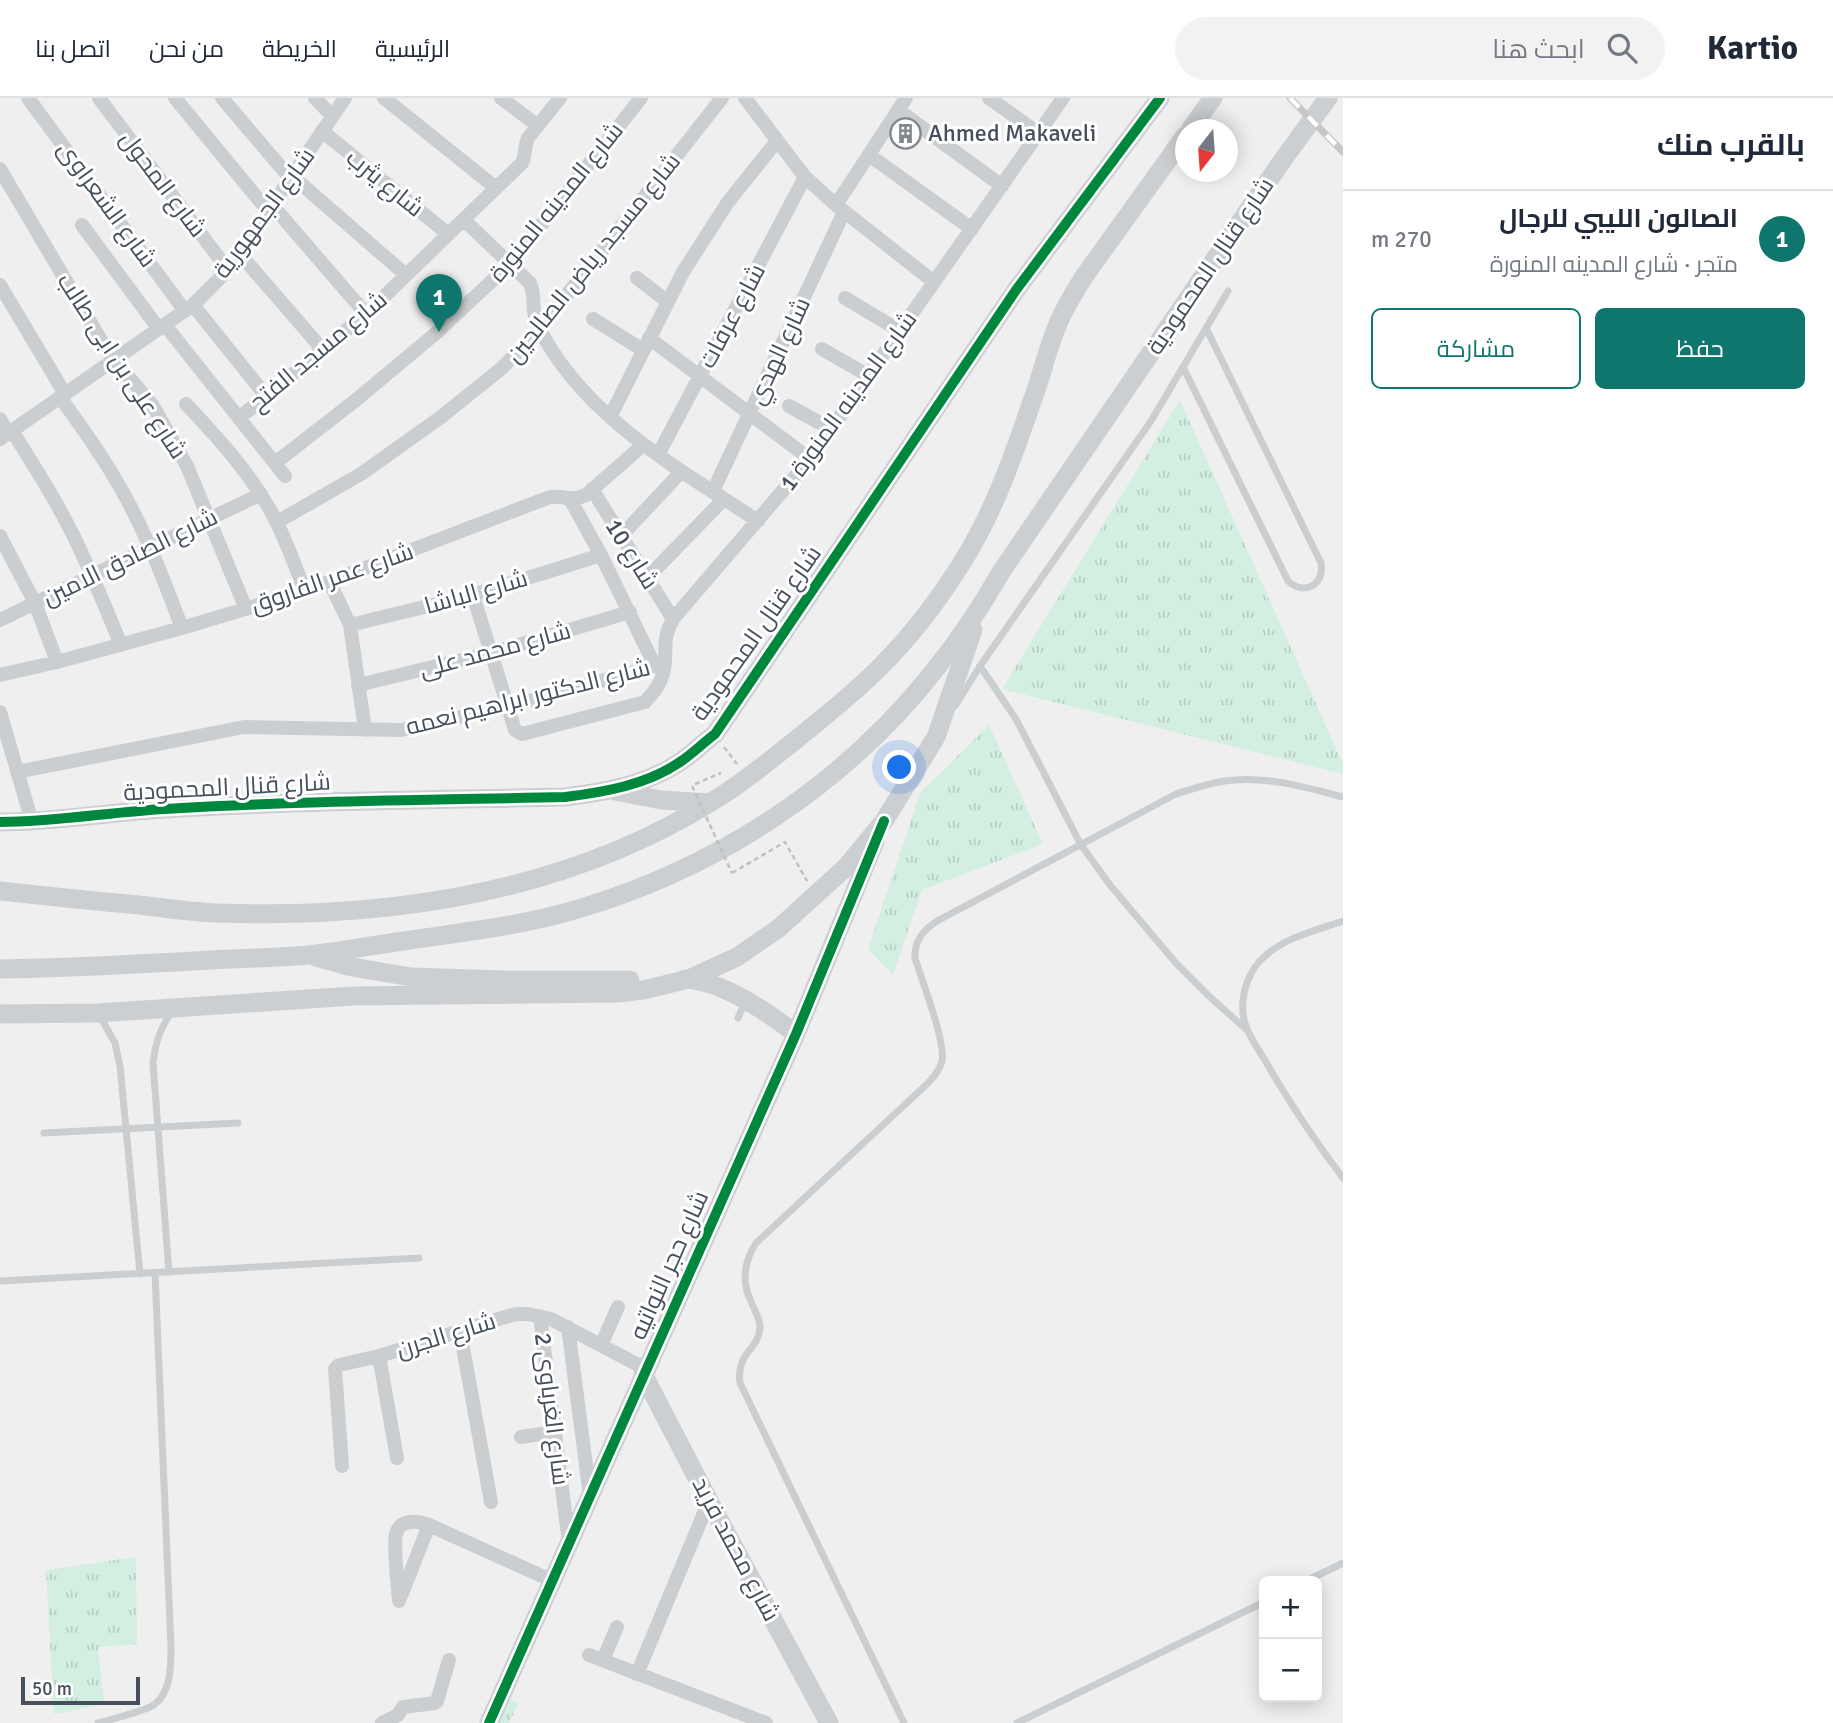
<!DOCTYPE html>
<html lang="ar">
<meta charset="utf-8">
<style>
:root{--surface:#fff;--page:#f2f2f3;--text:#1f2937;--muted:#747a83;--line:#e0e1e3;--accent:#0f766e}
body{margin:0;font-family:Signika,Cairo,sans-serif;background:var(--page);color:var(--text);direction:rtl}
.controls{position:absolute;right:21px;bottom:21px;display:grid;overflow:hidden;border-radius:10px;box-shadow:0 4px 18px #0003}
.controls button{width:63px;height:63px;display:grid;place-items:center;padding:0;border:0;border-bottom:2px solid var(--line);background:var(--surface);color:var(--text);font:35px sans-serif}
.compass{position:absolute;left:1175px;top:21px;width:63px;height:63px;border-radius:50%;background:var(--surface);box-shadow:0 4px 18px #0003;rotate:197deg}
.scale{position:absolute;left:21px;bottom:18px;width:119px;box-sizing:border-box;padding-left:7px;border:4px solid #464f5c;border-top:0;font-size:19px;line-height:24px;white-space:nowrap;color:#464f5c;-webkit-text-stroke:5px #fff;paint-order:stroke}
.you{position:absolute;left:900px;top:670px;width:24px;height:24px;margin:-18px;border:5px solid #fff;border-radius:50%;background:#1a73e8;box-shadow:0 0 0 10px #1a73e833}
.badge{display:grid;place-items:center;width:46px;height:46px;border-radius:50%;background:var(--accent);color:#fff;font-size:23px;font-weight:700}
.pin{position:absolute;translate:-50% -58px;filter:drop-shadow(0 2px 4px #0008)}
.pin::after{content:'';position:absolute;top:37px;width:24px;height:21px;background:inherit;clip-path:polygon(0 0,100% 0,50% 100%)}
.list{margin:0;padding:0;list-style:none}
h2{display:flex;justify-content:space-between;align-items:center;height:91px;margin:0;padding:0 28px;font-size:30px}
h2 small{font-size:23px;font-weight:400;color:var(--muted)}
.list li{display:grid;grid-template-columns:46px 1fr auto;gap:21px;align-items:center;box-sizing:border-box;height:98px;padding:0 28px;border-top:2px solid var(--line)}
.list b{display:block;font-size:26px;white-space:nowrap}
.list p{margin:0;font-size:23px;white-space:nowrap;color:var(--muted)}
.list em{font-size:23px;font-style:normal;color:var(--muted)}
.actions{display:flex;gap:14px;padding:21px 28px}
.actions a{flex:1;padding:16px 0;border:2px solid var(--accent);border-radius:10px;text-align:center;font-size:24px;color:var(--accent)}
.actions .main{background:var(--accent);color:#fff}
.icon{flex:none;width:38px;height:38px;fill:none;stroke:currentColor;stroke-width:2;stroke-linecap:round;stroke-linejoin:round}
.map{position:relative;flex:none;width:1343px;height:1625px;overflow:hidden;direction:ltr}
header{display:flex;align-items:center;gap:42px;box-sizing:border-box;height:98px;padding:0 35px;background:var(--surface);border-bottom:2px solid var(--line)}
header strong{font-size:33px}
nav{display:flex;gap:38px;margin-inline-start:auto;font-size:24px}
.search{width:490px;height:63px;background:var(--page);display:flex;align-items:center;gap:18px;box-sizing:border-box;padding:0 24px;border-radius:38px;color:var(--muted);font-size:26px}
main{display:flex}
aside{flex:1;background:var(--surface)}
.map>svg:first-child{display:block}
</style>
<header>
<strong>Kartio</strong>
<div class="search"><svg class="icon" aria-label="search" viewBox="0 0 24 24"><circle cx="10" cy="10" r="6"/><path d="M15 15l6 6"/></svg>ابحث هنا</div>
<nav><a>الرئيسية</a><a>الخريطة</a><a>من نحن</a><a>اتصل بنا</a></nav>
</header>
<main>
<aside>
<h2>بالقرب منك<small></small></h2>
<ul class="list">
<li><span class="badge">1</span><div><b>الصالون الليبي للرجال</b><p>متجر · شارع المدينه المنورة</p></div><em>270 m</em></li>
</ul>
<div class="actions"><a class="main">حفظ</a><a>مشاركة</a></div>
</aside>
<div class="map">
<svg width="1343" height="1625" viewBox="0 0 1343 1625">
<defs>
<pattern id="park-tufts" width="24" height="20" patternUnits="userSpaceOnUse" patternTransform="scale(1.75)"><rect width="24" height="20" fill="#d3efe1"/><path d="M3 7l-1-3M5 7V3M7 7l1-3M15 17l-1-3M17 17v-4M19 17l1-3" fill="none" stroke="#b6cfc3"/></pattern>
</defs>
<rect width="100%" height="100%" fill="#f0efef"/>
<!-- park -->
<path fill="url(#park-tufts)" d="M1180 302 1343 666V676L1002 591Z
M989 627 1043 746 922 792 893 877 868 851 920 695Z
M136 1459 137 1546 98 1549 104 1606 54 1616 46 1472Z
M496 1592 518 1606 509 1625H480Z"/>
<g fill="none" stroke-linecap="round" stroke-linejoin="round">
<!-- path -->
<path stroke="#b8c4c2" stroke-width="2.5" stroke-dasharray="5 3.5" stroke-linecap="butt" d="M724 649 737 666
M695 686 721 675
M732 775 785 744 807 783"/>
<!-- lane -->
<path stroke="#cbced0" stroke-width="7" d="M1183 269 1288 483C1304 498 1325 487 1321 465L1206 230
M980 568 1016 621 1081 747 1110 787 1175 864 1210 899 1248 933
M955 608 980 568 1151 323 1228 193
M1343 823C1317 832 1286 839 1265 858 1249 872 1241 894 1243 916 1245 933 1257 949 1266 964 1289 1004 1315 1043 1343 1080
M100 918 115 945 120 968 140 1176
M738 920 745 904
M44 1035 238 1025
M169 1174 153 965C155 946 160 929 172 914
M0 1183 419 1160
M1306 1483 1343 1465
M98 1625C109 1622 149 1612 155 1606 171 1594 171 1567 171 1549L155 1175
M904 1625 740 1285C736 1253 759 1253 760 1229 760 1220 754 1212 751 1203 741 1183 744 1164 756 1145L927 986C933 980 940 972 942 963 946 945 922 882 915 860 914 842 924 831 939 822L1176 696C1192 691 1207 686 1224 683 1264 677 1305 689 1343 699
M1017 1625 1264 1504"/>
<!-- street -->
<path stroke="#cbced0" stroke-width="14" d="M28 0 185 213
M99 0 228 172
M175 0 268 113
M222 0 290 80
M315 0 332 18
M384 0 496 90
M501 0 538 28
M745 0 805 79 836 107 934 184
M989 0 1038 35
M898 12 1002 88
M322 33 448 136
M869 57 972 131
M0 71 108 254 153 308 187 368 246 511
M292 78 406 177
M272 107 366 216
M836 107 906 0
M464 122 530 185C536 198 531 213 537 226 582 318 676 369 758 423
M82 127 159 231
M239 155 323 252
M637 180 668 204
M0 187 65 296
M845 200 900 233
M193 207 266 298
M593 221 643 252
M165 227 285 378
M649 240 810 361
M822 251 869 278
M60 299C83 331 106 363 125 398 148 440 165 485 182 530
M186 306C220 342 253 378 276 423 287 445 296 470 305 493
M789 308 831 331
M610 319 683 174 728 104 777 43
M239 320 366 216 522 65C526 57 524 48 528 40L560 0
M0 321 8 335
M12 333C31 363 51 394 68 427 88 465 104 506 121 547
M0 341 193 207 228 172 345 0
M658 357 805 79
M275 365 356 302 435 236 511 165 641 0
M592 391 673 521
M713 393 844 114
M570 401 601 457 655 568
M277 424 361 376 441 319 502 270 540 231 722 0
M0 438 35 505 57 564
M621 438 682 373
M647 480 724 401
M330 485 350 527 365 632
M473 497 515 632 522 636 645 604C653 595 660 587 663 576 669 554 660 544 673 521L810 361 1063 0
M0 522 261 396
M350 527 473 497 601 457
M0 577 57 564 182 530 305 493 550 399C565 397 570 404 586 397L643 347
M358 587 491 555 630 514
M0 614 32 724
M17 674 244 629 401 632 507 609 665 565
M540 1218 569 1445
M568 1229 590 1398
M460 1233 491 1404
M601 1247 618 1209
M379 1258 397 1360
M521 1339 554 1334
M342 1368 335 1271 339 1267 379 1258 505 1219 516 1216H528L551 1221 646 1271
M401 1498 429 1427
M399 1503C398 1489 393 1446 396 1436 400 1421 417 1422 429 1427L553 1483
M589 1557 766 1625
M603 1562 617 1529
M637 1576 709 1403
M382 1625 398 1617 403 1609 435 1605 437 1603 449 1562"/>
<!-- secondary -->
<path stroke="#cccfd2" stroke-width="19" d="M1190 32 1213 0
M615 693 661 702 710 705
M0 724C55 724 110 714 165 711 298 703 432 702 565 699 605 694 646 687 680 664 692 656 703 645 715 636L1016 192 1160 0
M0 793C46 798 93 803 139 807 165 810 190 814 216 815 388 821 565 795 713 703 743 685 770 662 797 641 826 617 856 594 882 567 913 536 940 500 963 463 998 407 1018 344 1039 283 1044 267 1048 251 1054 236 1061 216 1072 198 1083 180L1185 38
M316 859 352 869 411 879 504 882H630
M0 871C70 870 141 866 211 862 243 860 276 860 308 857 340 854 372 847 404 843 463 834 522 828 578 811 717 770 844 687 934 573 959 542 981 509 1001 474L1282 63 1328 0
M685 881C723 883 767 914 796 936
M0 916 98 915 354 898 618 895 643 892 689 881 737 859 779 830 846 769 884 723 936 639 973 532
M643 1276 709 1403 829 1625
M489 1625 796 936 875 744"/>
<defs>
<path id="rail" d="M1290 0 1343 54"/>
</defs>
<!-- rail casing -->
<use href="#rail" stroke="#c6c7c9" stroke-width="7"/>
<!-- rail -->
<use href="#rail" stroke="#fff" stroke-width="4.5" stroke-dasharray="13" stroke-linecap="butt"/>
<!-- path-bridge -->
<path stroke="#b8c4c2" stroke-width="2.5" stroke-dasharray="5 3.5" stroke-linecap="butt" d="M692 688 732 775"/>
<defs>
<path id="cycleway" d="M0 724C55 724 110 714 165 711 298 703 432 702 565 699 605 694 646 687 680 664 692 656 703 645 715 636L1016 192 1160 0
M489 1625 796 936 884 723"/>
</defs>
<!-- cycleway casing -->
<use href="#cycleway" stroke="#fff" stroke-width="15"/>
<!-- cycleway -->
<use href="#cycleway" stroke="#00873e" stroke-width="10"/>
</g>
<!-- icons -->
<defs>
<symbol id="building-ring" viewBox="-11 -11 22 22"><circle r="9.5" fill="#fff" stroke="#82878f" stroke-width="1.5"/><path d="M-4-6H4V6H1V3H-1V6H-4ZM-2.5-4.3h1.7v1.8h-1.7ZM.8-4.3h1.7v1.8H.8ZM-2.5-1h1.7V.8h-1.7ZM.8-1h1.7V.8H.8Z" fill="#82878f"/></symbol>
</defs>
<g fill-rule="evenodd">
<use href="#building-ring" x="888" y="18" width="35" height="35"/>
</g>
<g text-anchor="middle" stroke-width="6" stroke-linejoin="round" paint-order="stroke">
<!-- poi labels -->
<g font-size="24" fill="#464f5c" stroke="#fff" text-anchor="start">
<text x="928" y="43">Ahmed Makaveli</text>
</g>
<!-- street labels -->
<g font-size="24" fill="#464f5c" stroke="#fff">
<text transform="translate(385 85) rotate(39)" y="8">شارع يثرب</text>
<text transform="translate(163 86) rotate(53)" y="8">شارع المحول</text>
<text transform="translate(556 104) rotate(-51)" y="8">شارع المدينه المنورة</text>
<text transform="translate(107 106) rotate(54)" y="8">شارع الشعراوى</text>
<text transform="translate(264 115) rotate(-54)" y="8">شارع الجمهورية</text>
<text transform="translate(593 160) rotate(-51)" y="8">شارع مسجد رياض الصالحين</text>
<text transform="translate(1210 168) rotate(-56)" y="8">شارع قنال المحمودية</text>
<text transform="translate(732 218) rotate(-62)" y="8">شارع عرفات</text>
<text transform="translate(318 253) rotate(-40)" y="8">شارع مسجد الفتح</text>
<text transform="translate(779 253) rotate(-65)" y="8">شارع الهدي</text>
<text transform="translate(122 268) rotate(57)" y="8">شارع على بن ابى طالب</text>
<text transform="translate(848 303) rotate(-54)" y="8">شارع المدينه المنورة 1</text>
<text transform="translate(632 456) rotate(58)" y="8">شارع 10</text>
<text transform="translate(130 459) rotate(-26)" y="8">شارع الصادق الامين</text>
<text transform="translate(332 480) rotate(-19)" y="8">شارع عمر الفاروق</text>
<text transform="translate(476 494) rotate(-16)" y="8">شارع الباشا</text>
<text transform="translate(756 535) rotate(-55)" y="8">شارع قنال المحمودية</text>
<text transform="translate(495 552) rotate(-15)" y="8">شارع محمد على</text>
<text transform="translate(528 599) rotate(-14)" y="8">شارع الدكتور ابراهيم نعمه</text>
<text transform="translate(227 689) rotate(-3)" y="8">شارع قنال المحمودية</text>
<text transform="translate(669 1167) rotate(-66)" y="8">شارع حجر النواتيه</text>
<text transform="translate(446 1237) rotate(-17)" y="8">شارع الجرن</text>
<text transform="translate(552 1311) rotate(83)" y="8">شارع الغرباوى 2</text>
<text transform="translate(736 1451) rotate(62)" y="8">شارع محمد فريد</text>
</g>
</g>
</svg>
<div class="controls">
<button>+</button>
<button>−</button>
</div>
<svg class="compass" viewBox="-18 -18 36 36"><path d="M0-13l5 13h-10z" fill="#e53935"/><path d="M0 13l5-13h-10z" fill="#747a83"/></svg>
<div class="scale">50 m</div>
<div class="you"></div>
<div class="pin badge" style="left:439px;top:234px">1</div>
</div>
</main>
